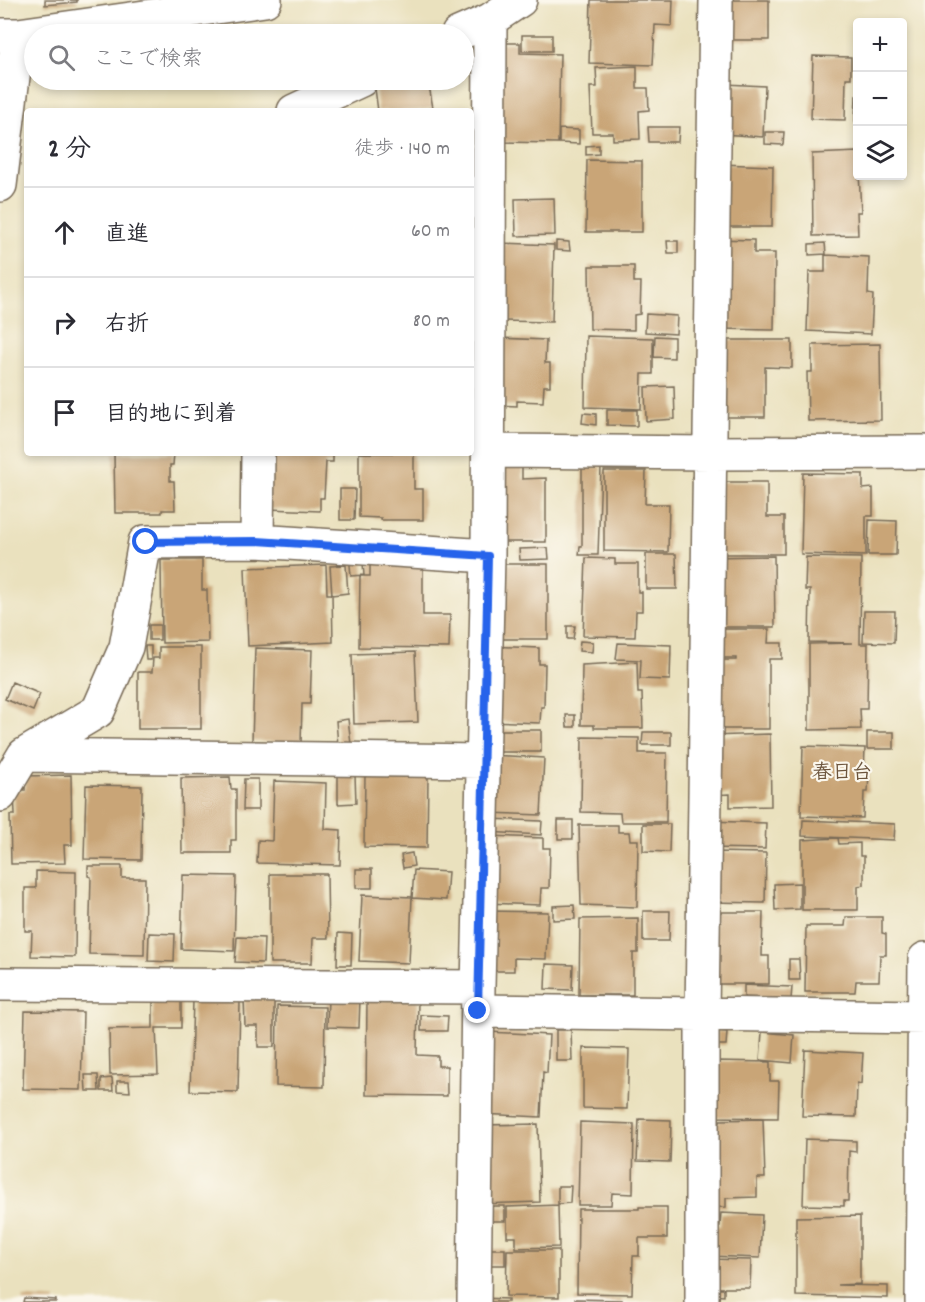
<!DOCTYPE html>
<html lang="ja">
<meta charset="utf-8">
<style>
:root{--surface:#fff;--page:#f2f2f3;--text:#2b2b33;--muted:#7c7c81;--line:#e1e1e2}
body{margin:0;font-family:Dekko,"Klee One",sans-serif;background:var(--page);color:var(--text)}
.controls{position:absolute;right:18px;top:18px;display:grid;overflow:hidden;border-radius:6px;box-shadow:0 3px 9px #0003}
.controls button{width:54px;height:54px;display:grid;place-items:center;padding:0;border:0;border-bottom:2px solid var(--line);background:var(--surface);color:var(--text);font:30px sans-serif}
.stop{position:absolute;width:18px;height:18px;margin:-14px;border:4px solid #2563eb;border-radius:50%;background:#fff}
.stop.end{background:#2563eb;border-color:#fff;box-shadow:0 2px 6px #0008}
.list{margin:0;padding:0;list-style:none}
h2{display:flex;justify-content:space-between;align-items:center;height:78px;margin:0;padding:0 24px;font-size:26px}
h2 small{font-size:20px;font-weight:400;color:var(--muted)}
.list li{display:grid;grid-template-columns:39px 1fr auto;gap:18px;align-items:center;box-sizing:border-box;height:90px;padding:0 24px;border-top:2px solid var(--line)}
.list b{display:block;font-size:22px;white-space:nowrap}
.list em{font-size:20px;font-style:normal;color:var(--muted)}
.icon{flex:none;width:33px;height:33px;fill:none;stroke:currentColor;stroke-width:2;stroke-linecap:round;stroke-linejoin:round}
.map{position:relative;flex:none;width:925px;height:1302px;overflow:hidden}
.search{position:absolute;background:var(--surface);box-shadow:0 3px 9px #0003;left:24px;top:24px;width:450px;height:66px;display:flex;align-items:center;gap:15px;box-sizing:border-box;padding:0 21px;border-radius:33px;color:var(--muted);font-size:22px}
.panel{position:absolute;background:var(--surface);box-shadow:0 3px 9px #0003;left:24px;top:108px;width:450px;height:348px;border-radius:6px}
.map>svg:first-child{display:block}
</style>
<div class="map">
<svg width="925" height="1302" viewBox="0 0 925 1302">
<rect width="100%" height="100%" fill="#fbf7ec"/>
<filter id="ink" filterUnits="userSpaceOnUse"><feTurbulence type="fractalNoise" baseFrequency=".0167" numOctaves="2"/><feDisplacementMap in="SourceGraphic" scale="12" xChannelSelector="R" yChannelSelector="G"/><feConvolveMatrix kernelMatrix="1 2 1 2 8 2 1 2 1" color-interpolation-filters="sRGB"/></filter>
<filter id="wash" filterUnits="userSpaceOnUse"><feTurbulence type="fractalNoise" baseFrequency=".008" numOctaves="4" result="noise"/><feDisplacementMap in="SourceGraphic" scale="24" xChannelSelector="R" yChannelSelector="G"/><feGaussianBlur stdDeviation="1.35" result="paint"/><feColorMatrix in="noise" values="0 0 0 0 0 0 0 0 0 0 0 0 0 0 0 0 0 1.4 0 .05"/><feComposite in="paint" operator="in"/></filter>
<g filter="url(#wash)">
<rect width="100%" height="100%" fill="#eae1be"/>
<g id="blocks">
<!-- building -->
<path fill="#c9a577" d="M45 0H77V2L45 5Z
M591 0H673L672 26 655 25 653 65 589 63Z
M722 0H769V40H723Z
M522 35H552V51H522Z
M497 43H520V53L560 54 558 143 497 142Z
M813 56 851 57V78H846L845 120 811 119Z
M637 66V88H648L649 110 639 111 640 139 613 140V133H592L590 87H597L596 68Z
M386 80H428L433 108 416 111H378L374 81Z
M725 84 765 86 763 137 723 134Z
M856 96H858V121H855Z
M648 127H679L678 142H649Z
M559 129 579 130V144L559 143Z
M765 132H784L783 145 765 144Z
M599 145V154L586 155V146Z
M858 152 861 212H857L858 235 813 236 812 154Z
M587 160 642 161V232H586Z
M721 164 773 166 772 227H719Z
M554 198 555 235 516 236 515 199Z
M714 239 754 240V253H775L774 330 721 329Z
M556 241 569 242 570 251 556 250Z
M667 241H678V253H668Z
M499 243 554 245 552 322 497 321Z
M825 243 826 254 809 255V244Z
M825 255 869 257 868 294 873 295 871 334 807 331 809 272H825Z
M589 266H634V282H641L640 314 634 315V330L590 329Z
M646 314 677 316 676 334 645 332Z
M586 336 653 338V374H642L641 409 585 407Z
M655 336 674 337V358L654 357Z
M498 338 546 340 545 363H550V386H544L543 402 517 401V406L495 405Z
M716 340H792V368L765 367V417H721Z
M880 344 881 420 808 421 807 372H812V345Z
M674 386 675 419 646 421 645 387Z
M607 410H637V426L607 425Z
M583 413 596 414V425L582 423Z
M114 453H174L173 465H170V481H174L175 510H162V513H115Z
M270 453H333V462H326L324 498H320V511L268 509Z
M359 453H414V489H423V520H381V518L359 517Z
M501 467H522V479L546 478V542H490Z
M582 467H601L598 555H579L580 546H582Z
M604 471H646L645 504H669L668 552 604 551Z
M803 473 863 474V489L873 488V516H866V556L801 554Z
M716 482H767V517H784V554H716Z
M340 489H355L354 520H340Z
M869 520 897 521 896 555H868Z
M548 548 549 559 520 560 519 549Z
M362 552 364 575 351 576 349 554Z
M646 554H676L677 589H646Z
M774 556 775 627H711L710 557Z
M806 557 861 558 860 644H868L867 709H860L861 729 809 730V644L853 643 809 642 810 590H805Z
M370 558 423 559V615H450L449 648 359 647 360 576H370Z
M586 558 615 559V564H638V592H642V611H636L635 637 583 636Z
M161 560H202V590H207L208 642 162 643Z
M489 564H548V639H487Z
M326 565 327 594H332L333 642 248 646 245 568Z
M346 565 348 593 332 595 330 566Z
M864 611H895L894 643 863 642Z
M149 625H160V640H149Z
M567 626H575L573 639H567Z
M714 629H769L768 643H782V659H769V729H712L713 660H736V658H722Z
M580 641 593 642 592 652 579 651Z
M618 643 671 645 670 680 640 679 641 660 616 659Z
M145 646H151V660H146Z
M488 646 539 648V664H545L544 707H541L540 723 488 721Z
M159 647H201V729H138V672H152L153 658H159Z
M255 648 312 650 310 704H302L301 743 252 741Z
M415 652 418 722 354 724 352 654Z
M637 662 638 693H642L643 728H594V725H581L582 665Z
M12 682 40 694 33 711 5 699Z
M566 715H575V727H567Z
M348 719 351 744 338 745 336 721Z
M484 730H541V752H484Z
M643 732H671V745H642Z
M867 732H894V749H867Z
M770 734 771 806 730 807V794L710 795 709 736Z
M582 737 639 738V753H667L666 822H621L620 813 581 812Z
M803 746 865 748 864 772H869L868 792H864L863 818 801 816Z
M490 755 544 758 541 815 488 813Z
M71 775 72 845H64L65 863 11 864 10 815H15L14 790H25V776Z
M338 775H355L356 803 338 804Z
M365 775 428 776 427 848 364 847Z
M230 777 231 789H236V840H231V853H182L181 778Z
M244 779H258V810H243Z
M274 781 326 783 325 829 341 830 340 865 257 863 258 840 272 841Z
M86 785 142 786 141 860 84 859Z
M488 819 542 821 541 835 487 832Z
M558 820H573V839H558Z
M803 820 895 824 894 840 802 836Z
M709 821 766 823 765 849 708 848Z
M643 824H670L669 852 643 851Z
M579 825H618V832H629L630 840H638L637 907 581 905Z
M489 836 543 838V848H550L549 888H541L540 905 487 903Z
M838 838 839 844 860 843V856H864V885L858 886V910H802V840Z
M711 852 766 853 765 903 710 902Z
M412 853 414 866 403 868 401 855Z
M88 866H122V878H145L144 955 89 954 91 877 88 876Z
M356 869H372V888H356Z
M414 870 448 872 446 900 412 898Z
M36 871 76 872 75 957 31 956 32 931H25V888H36Z
M270 874H327L328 938H313L312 963H270Z
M183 875 236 876 234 951 181 949Z
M800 883V909L775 910 774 884Z
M362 895 412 897 409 963 359 961Z
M574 905 575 919 553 920V906Z
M485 911 548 912 546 959 514 958V971H483Z
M643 911H670L669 941H643Z
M714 912H763L762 956H769V984H714Z
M846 917H882V933L886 934V955H880L879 981H856L855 992H805L806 926H845Z
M638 918V953H633V995H579L580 919Z
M149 933 175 934 174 962 148 961Z
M338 933 352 934 351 965H337Z
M237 937 264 938 263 963 235 962Z
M789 959H799L800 980H789Z
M546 964 573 965 572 990 545 989Z
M744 985 792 987 791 999 744 997Z
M244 998H274V1047H258V1026H245Z
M328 998H360L359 1028 327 1027Z
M153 999H181V1028H156L158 1074 110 1075 109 1029 153 1028Z
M367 1000H418L417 1055 438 1056V1066H447V1096L366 1095Z
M193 1001 240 1002 238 1092 190 1091Z
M277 1006 325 1007 324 1087 276 1086Z
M25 1011 83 1012 81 1090 23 1089Z
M421 1015 448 1016 447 1031H421Z
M556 1030H571L572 1061H556Z
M717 1031 727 1032 726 1045H717Z
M489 1032 549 1035 547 1073 543 1072 541 1117 481 1114Z
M762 1032 794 1035 792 1063 760 1060Z
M583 1048 629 1049 627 1109 583 1108Z
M805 1050 863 1053 861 1084 857 1083 856 1117 802 1116Z
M715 1061 770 1062V1081H779L778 1118 714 1117Z
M85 1075H98L99 1091H86Z
M112 1078 113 1091H101V1079Z
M117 1081H129L130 1092 117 1091Z
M639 1119 671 1120 670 1162 637 1161Z
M763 1119 765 1178H757V1197L726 1198V1207L704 1208 706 1124 720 1123V1120Z
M580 1122 634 1124 633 1194 612 1193 611 1205H578Z
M538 1124 540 1202 480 1204 482 1125Z
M805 1139 856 1141V1152L849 1151 848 1201H844V1206L803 1205Z
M558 1186H571L570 1203 558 1204Z
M558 1205 559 1247 516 1248V1237H507V1207Z
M479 1206H505V1221H479Z
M639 1207H667V1238H639V1256H633L632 1294 577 1293 578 1209H639Z
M721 1213 762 1215 760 1258 709 1256 710 1225 720 1226Z
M860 1216V1284L837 1285 888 1286V1298L796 1296V1217Z
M478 1249H505V1265H478Z
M507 1250H559V1297L506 1296Z
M706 1259 751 1260 750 1288H706Z
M712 1289H724V1296L711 1295Z
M24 1298 56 1300V1302H23Z
M479 1298 508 1299V1302H479Z
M575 1299 622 1300V1302H575Z"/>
</g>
</g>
<g filter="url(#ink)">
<use href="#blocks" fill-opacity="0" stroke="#786a56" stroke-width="1.5"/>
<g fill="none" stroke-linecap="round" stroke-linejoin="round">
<defs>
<path id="street" d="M458 34 490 20 520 0
M0 35H18L265 0
M294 111 361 80
M0 185 18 35
M489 451 710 453 925 452
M257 541 488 556
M24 755 483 761
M0 795 24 755 98 711 126 647 145 542 257 541 258 453
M0 984 478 987
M478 1011 925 1017
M474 1302 478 987 488 556 490 20
M702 1302V1013L716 0
M922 1302 925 959"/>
</defs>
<!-- street casing -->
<use href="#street" stroke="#786a56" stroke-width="36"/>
<!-- street -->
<use href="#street" stroke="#fff" stroke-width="33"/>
</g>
</g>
<g fill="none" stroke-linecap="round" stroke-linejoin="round" filter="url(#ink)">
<!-- route -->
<path stroke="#2563eb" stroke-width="8" d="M146 542 257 541 488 556 478 1011"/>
</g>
<g text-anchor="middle" stroke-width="4.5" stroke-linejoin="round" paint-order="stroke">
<!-- neighbourhood labels -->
<g font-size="20" font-weight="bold" fill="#6d553d" stroke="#fbf7ec">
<text x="842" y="778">春日台</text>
</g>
</g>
</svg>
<div class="controls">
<button>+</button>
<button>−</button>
<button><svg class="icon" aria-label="layers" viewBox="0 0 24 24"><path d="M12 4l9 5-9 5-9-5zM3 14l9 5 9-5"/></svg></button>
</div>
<div class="stop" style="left:146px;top:542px"></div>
<div class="stop end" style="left:478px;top:1011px"></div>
<div class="search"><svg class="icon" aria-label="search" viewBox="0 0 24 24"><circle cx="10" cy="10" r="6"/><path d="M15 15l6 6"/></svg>ここで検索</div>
<section class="panel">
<h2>2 分<small>徒歩 · 140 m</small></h2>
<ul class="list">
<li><svg class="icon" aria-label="ahead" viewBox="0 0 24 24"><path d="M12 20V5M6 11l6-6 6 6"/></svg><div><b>直進</b></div><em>60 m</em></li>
<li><svg class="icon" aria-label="right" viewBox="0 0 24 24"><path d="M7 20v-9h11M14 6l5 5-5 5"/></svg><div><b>右折</b></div><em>80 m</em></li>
<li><svg class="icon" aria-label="arrive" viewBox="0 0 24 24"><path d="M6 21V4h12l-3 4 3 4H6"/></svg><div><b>目的地に到着</b></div></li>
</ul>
</section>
</div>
